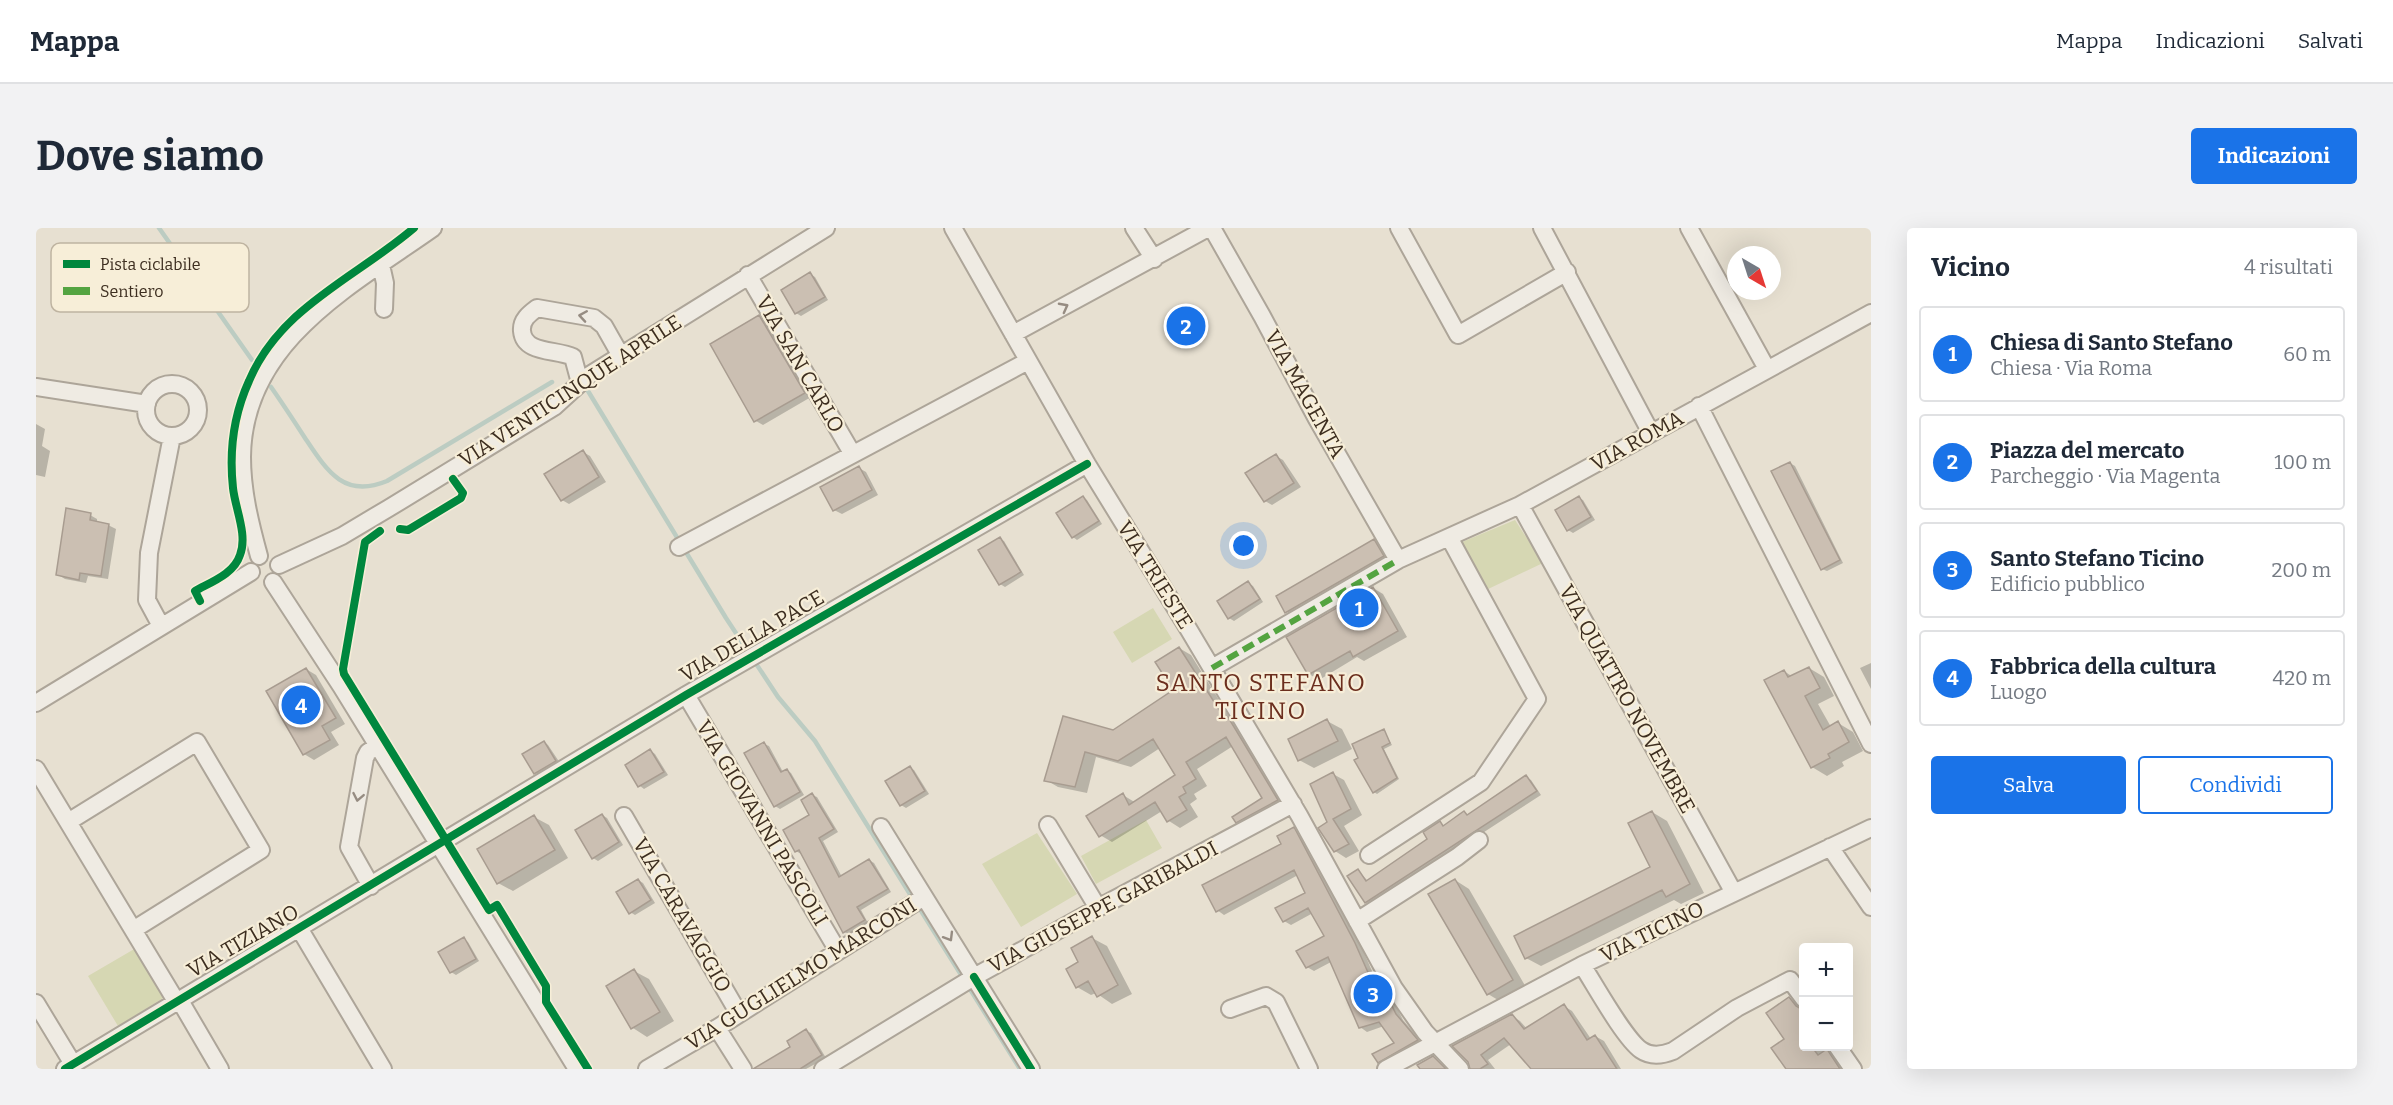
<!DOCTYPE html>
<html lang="it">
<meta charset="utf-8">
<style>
:root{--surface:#fff;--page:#f2f2f3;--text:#1f2937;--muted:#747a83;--line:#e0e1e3;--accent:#1a73e8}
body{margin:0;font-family:Bitter,serif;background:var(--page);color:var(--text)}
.controls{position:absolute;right:18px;bottom:18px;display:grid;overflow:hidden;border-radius:6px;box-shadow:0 6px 24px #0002}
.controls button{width:54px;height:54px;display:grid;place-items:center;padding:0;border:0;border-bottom:2px solid var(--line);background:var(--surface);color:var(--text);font:30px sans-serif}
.compass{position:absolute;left:1691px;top:18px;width:54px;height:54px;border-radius:50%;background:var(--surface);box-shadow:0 6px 24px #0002;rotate:141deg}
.you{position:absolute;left:1208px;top:318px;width:21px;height:21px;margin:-15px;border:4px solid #fff;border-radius:50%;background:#1a73e8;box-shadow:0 0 0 9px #1a73e833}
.badge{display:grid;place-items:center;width:39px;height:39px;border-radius:50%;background:var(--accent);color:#fff;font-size:20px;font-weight:700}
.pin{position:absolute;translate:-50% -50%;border:3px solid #fff;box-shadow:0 2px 6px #0006}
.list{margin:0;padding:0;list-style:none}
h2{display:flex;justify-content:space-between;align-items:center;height:78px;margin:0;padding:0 24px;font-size:26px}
h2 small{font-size:20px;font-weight:400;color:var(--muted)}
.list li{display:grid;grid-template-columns:39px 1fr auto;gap:18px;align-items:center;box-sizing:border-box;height:96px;margin:0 12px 12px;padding:0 12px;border:2px solid var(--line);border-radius:6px}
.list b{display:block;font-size:22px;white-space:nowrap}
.list p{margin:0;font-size:20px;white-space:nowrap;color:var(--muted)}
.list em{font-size:20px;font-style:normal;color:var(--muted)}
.actions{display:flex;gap:12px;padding:18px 24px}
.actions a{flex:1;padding:14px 0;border:2px solid var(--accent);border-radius:6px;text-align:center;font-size:21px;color:var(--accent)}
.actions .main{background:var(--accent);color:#fff}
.map{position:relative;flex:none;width:1835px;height:841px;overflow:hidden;border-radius:6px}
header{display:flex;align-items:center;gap:36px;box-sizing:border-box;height:84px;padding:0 30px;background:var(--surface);border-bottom:2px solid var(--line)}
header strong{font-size:28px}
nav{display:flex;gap:33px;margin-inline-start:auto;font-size:21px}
.intro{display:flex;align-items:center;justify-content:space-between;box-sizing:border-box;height:144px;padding:0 36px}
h1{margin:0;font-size:42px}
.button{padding:15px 27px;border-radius:6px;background:var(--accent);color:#fff;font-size:21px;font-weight:700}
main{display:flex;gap:36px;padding:0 36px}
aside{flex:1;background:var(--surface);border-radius:6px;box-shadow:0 6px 24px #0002}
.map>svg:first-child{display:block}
</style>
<header>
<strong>Mappa</strong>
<nav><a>Mappa</a><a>Indicazioni</a><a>Salvati</a></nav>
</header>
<div class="intro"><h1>Dove siamo</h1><a class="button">Indicazioni</a></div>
<main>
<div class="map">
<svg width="1835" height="841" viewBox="0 0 1835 841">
<rect width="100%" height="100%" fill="#e7e0d1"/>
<!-- green -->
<path fill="#d6d7b3" d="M1479 292 1507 335 1450 362 1426 314Z
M1117 380 1136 411 1096 435 1077 404Z
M1110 592 1126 620 1060 656 1045 628Z
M1001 605 1041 666 985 699 946 636Z
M100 720 129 769 82 798 52 748Z"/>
<!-- shadow -->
<path fill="#0003" d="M774 46 779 49 792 72 765 88 760 85Z
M723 89 731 93 775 169 727 197 720 193Z
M0 196 9 201 6 218 14 223 9 249 0 247Z
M547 224 554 228 570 254 533 276 526 272Z
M1240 228 1247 232 1265 259 1236 277 1229 273Z
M1754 235 1759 238 1807 335 1791 343 1786 341Z
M823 240 830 244 842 267 806 286 798 282Z
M1047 269 1051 272 1066 296 1041 312 1037 309Z
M1543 270 1547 272 1559 292 1537 305 1532 302Z
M54 287 61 291V295L72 297 80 301 72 351 52 348 50 355 29 351 21 346Z
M964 311 968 313 988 347 969 359 964 356Z
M1338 313 1345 317 1353 332 1257 388 1251 384 1242 369Z
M1212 355 1217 358 1227 374 1198 393 1193 390 1183 374Z
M1337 360 1347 366 1371 409 1328 433 1321 429 1283 452 1273 446Z
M1143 420 1155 427 1196 493 1204 497 1253 579 1213 600 1201 594 1228 571 1197 518 1161 541 1171 558 1158 566 1161 571 1154 576 1162 589 1144 600 1133 593 1126 583 1076 614 1064 607 1087 567 1100 575 1141 548 1124 520 1095 539 1060 529 1051 565 1022 559 1010 552 1028 489 1078 504 1139 462Z
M1835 435V461L1824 440Z
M1773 440 1788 449 1798 468 1782 476 1795 499 1802 495 1817 504 1827 523 1806 534 1808 538 1791 548 1776 539 1748 443 1757 449Z
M270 441 280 447 309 496 295 504 303 517 278 532 268 526 232 464Z
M1291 493 1306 501 1316 521 1278 540 1263 532Z
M1348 503 1356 517 1348 521 1363 551 1341 566 1338 564Z
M508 514 512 517 524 535 504 547 499 545Z
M728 516 733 518 747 544 751 542 755 545 768 567 744 581 739 578Z
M615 523 619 526 632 547 608 561 604 558 591 537Z
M874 540 878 542 893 566 870 580 865 577Z
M1297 546 1308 552 1326 587 1308 598 1323 623 1310 630 1299 623 1293 595Z
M1490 549 1495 552 1505 567 1336 677 1330 674 1322 643 1332 653 1393 611 1404 595 1409 598 1428 585 1433 587Z
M776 567 781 569 802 604 787 613 806 649 833 632 838 635 855 664 825 682 832 695 813 706 808 704 765 626 760 623 776 587Z
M1616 584 1631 593 1668 665 1645 676 1638 672 1505 738 1490 730 1616 640Z
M566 587 571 590 587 617 562 633 557 630Z
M498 589 513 597 532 630 477 663 462 655Z
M1258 601 1265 605 1326 720 1349 773 1352 772 1359 776 1367 792 1388 816 1350 838 1343 834 1360 816 1348 798 1331 804 1324 799 1295 734 1278 743 1271 739 1290 709 1277 685 1255 697 1248 693 1271 665 1262 647 1188 687 1181 682 1247 616Z
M602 652 607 655 619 675 599 687 594 684Z
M1419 652 1433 661 1491 761 1467 775 1452 766Z
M1056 710 1071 718 1096 766 1076 776 1060 765 1055 767 1041 759 1044 735Z
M428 711 432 714 443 733 420 747 415 744Z
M598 743 613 751 638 793 611 809 597 800 572 759Z
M1754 771 1768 779V818H1801L1812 841H1751L1750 811Z
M1528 778 1536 783 1555 811 1559 808 1568 813 1585 841H1497L1475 816 1452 832 1459 841H1435L1436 837 1476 788 1484 793 1491 801Z
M770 803 775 805 790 830 770 841H730L756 819Z"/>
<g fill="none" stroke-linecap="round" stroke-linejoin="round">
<!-- stream -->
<path stroke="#bcccc2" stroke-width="4.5" d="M123 0 216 132
M235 159C247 176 258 193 269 210 291 243 308 271 351 253L516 154
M552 163 690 390 742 469 779 513 877 671
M882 678 984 841"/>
</g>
<!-- building -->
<path fill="#cbbfb2" stroke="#a89c90" stroke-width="1.5" d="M774 44 789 69 759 86 745 62Z
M723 87 769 165 718 194 674 116Z
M547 222 563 249 525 273 508 246Z
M1240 226 1258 255 1228 274 1209 245Z
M1754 234 1804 332 1785 342 1735 243Z
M823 238 836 262 797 283 784 259Z
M1047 268 1063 293 1036 310 1020 285Z
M1543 268 1555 289 1531 303 1519 282Z
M30 280 55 285 54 292 73 296 65 348 44 345 43 352 20 347Z
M964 309 985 344 963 357 942 322Z
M1338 311 1348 328 1249 385 1240 368Z
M1212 353 1224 371 1192 391 1181 373Z
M1337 359 1362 403 1317 429 1314 423 1272 447 1250 409Z
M1143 419 1189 491 1192 489 1242 572 1200 595 1196 589 1226 570 1190 509 1150 534 1160 551 1147 559 1150 565 1143 569 1151 582 1131 594 1119 574 1063 609 1050 588 1087 565 1093 577 1139 547 1117 511 1082 533 1049 524 1039 559 1008 553 1027 488 1077 502 1137 462 1119 434Z
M1773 439 1784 460 1769 468 1787 502 1802 493 1813 514 1792 526 1794 530 1775 540 1728 452 1748 442 1752 449Z
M270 440 300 490 286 498 294 512 267 527 230 463Z
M1291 491 1302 513 1262 533 1252 511Z
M1348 501 1354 515 1346 519 1361 550 1337 565 1318 532 1322 530 1316 516Z
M508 513 520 533 498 546 486 526Z
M728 514 745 544 751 541 764 564 738 579 708 525Z
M614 521 628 544 602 559 589 537Z
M874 538 889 563 864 578 849 553Z
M1297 544 1315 581 1297 591 1313 616 1298 624 1282 600 1291 594 1274 556Z
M1490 547 1501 563 1329 675 1311 648 1322 641 1330 653 1391 611 1387 604 1404 593 1407 598 1428 583 1431 587Z
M776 565 798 601 783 610 803 649 833 631 852 661 821 679 829 692 807 705 763 622 759 624 747 602 773 587 765 572Z
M1616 583 1654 656 1630 669 1626 662 1489 731 1478 708 1614 639 1592 595Z
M566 586 583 614 556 631 539 602Z
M498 587 519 622 461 656 441 621Z
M1258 599 1319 715 1345 774 1352 770 1360 786 1382 812 1342 835 1336 826 1358 815 1343 794 1323 800 1292 729 1270 740 1260 723 1288 708 1272 680 1247 694 1239 680 1269 665 1258 642 1180 684 1166 657 1245 616 1241 608Z
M602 651 615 672 593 686 580 664Z
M1419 651 1477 752 1451 767 1392 666Z
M1056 708 1082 757 1061 769 1052 753 1040 760 1030 741 1042 734 1035 720Z
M428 709 440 731 414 745 402 724Z
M598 741 624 784 595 801 570 758Z
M1753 769 1760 778 1767 782V819H1776L1782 827 1791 821 1804 841H1750L1735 820 1748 811 1730 785Z
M1528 776 1551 812 1559 807 1581 841H1495L1468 810 1445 827 1452 836 1444 841H1434L1432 834 1416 818 1476 786 1488 801Z
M770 801 786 827 764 841H717L754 819 751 813Z
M1397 828 1410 841H1384L1381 837Z"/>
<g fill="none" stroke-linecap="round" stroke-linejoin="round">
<defs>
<path id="minor" d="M917 0 1051 236 1153 402 1263 587 1358 760 1389 804 1424 841
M1098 0 1118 31
M1176 0 1226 88 1281 191 1362 332
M1363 0 1422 107 1531 44
M1506 0 1615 205
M1653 0 1731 141
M345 37 349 55 348 81
M712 47 816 225
M977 106 1172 0
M544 155 537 129C520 121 488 126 486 103 485 92 493 86 501 80L558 90 568 98 585 128
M110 182a26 26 0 1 1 52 0a26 26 0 1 1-52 0Z
M0 159 111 176
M1663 178 1835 516
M1484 277 1698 665
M643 319 992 133
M223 328C214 295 206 263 206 229 207 114 315 58 397 0
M243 337 306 308 353 280 518 179 552 148 790 0
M237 354 305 458 541 841
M125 398 111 372 113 325 136 208
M1176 440 1362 332 1484 277 1835 85
M650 467 802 723
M0 475 215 344
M0 541 140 773
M588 588 703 786
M32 594 161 514 225 622 97 702
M1012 597 1062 680
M845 599 995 841
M1794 619 1835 679
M1333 627 1445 554 1501 471 1413 309
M335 658 313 619 329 530 332 524 342 518
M1321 693 1421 629 1443 612
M263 700 347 841
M1546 737C1559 757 1588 810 1605 822 1615 829 1627 827 1637 823L1701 780 1754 752 1768 771
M143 771 184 841
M0 775 37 836
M1194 781 1230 768 1240 774 1273 841
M681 800 707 841
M1801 818 1817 841
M29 841 650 467 1051 236
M611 841 681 800 888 669
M787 841 938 749 1062 680 1257 576
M1350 841 1546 737 1835 600"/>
</defs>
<!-- minor casing -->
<use href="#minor" stroke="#ada599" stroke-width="20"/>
<!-- minor -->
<use href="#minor" stroke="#efebe3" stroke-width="16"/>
<!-- quiet -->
<path stroke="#54a441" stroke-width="6" stroke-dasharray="12 6" stroke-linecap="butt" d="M1176 440 1362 332"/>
<defs>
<path id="cycleway" d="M364 301 372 302 425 270 427 265 417 251
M344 303 329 314 307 441 308 446 453 682 461 677 510 758V774L552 841
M164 373 159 363C175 354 198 346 204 327 212 307 199 280 197 260 193 223 198 186 213 153 244 79 321 49 378 0
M938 749 995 841
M29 841 650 467 1051 236"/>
</defs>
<!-- cycleway casing -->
<use href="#cycleway" stroke="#f7eed8" stroke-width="11"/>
<!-- cycleway -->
<use href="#cycleway" stroke="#00873e" stroke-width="8"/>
</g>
<!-- one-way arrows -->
<defs><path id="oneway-chevron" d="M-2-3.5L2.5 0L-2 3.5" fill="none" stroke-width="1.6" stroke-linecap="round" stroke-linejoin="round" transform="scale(1.5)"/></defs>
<g stroke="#968c82">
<use href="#oneway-chevron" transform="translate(1028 79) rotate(-28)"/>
<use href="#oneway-chevron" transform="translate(547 88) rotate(-171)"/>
<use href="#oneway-chevron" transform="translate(322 569) rotate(101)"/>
<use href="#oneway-chevron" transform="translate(913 709) rotate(59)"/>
</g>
<g text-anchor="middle" stroke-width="4.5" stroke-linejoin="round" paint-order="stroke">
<!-- street labels -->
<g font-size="21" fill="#3d2e20" stroke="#f7eed8">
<text transform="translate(764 136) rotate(60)" y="7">VIA SAN CARLO</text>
<text transform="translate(534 163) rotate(-33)" y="7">VIA VENTICINQUE APRILE</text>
<text transform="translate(1269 166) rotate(61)" y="7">VIA MAGENTA</text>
<text transform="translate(1601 213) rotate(-29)" y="7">VIA ROMA</text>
<text transform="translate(1119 347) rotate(58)" y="7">VIA TRIESTE</text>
<text transform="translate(716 408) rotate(-30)" y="7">VIA DELLA PACE</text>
<text transform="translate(1591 471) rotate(61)" y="7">VIA QUATTRO NOVEMBRE</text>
<text transform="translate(726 595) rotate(59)" y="7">VIA GIOVANNI PASCOLI</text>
<text transform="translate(1067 679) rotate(-28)" y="7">VIA GIUSEPPE GARIBALDI</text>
<text transform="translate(646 687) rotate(60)" y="7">VIA CARAVAGGIO</text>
<text transform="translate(1616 704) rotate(-26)" y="7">VIA TICINO</text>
<text transform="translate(207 713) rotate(-30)" y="7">VIA TIZIANO</text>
<text transform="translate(765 746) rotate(-32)" y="7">VIA GUGLIELMO MARCONI</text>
</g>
<!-- quarter labels -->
<g font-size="24" letter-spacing="1.5" fill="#6b2e1e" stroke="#f7eed8">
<text x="1225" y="463">SANTO STEFANO<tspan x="1225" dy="28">TICINO</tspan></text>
</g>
</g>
<!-- legend -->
<rect x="15" y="15" width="198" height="69" rx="9" fill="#f7eed8" stroke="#bfb4a1" stroke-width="1.5"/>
<rect x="27" y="32" width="27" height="8" fill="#00873e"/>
<rect x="27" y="59" width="27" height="8" fill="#54a441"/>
<g font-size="16" fill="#3d2e20">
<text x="64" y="42">Pista ciclabile</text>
<text x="64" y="69">Sentiero</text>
</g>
</svg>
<div class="controls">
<button>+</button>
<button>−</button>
</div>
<svg class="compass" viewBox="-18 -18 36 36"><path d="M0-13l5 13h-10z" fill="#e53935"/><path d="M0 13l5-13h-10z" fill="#747a83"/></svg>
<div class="you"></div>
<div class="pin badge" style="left:1323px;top:380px">1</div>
<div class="pin badge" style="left:1150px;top:98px">2</div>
<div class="pin badge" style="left:1337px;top:766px">3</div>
<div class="pin badge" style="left:265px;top:477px">4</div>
</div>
<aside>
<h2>Vicino<small>4 risultati</small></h2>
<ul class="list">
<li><span class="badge">1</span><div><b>Chiesa di Santo Stefano</b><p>Chiesa · Via Roma</p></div><em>60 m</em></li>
<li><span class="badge">2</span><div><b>Piazza del mercato</b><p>Parcheggio · Via Magenta</p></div><em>100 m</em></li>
<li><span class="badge">3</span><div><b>Santo Stefano Ticino</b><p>Edificio pubblico</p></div><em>200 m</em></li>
<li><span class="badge">4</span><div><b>Fabbrica della cultura</b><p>Luogo</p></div><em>420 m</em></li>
</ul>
<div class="actions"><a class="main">Salva</a><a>Condividi</a></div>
</aside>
</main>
